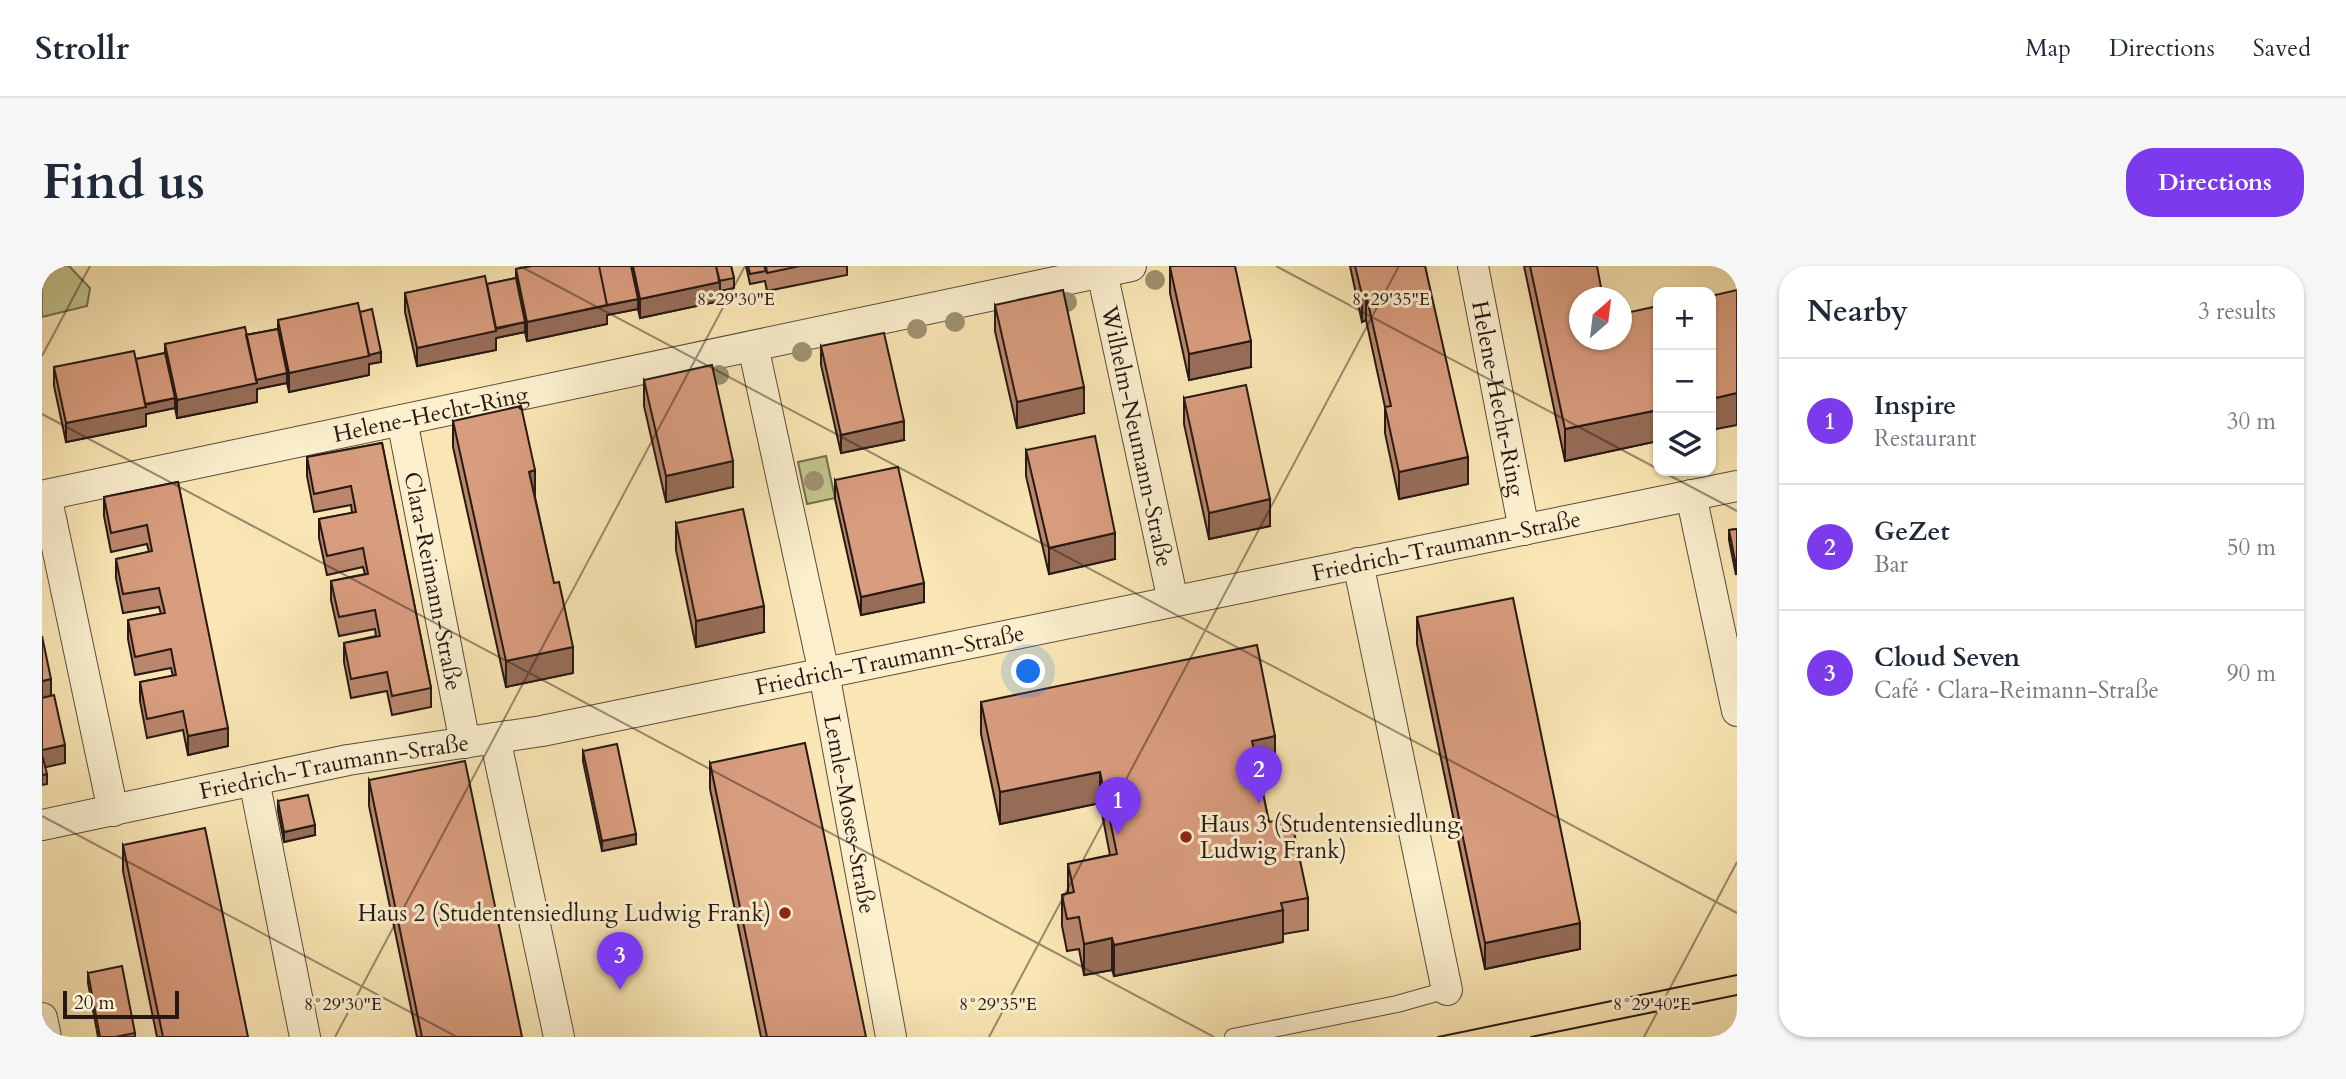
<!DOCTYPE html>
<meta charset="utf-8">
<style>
:root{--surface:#fff;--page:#f6f6f7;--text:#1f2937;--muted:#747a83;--line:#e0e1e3;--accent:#7c3aed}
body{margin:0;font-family:Cardo,serif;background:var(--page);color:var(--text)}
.controls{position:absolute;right:21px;top:21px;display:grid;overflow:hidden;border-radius:14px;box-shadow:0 2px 5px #0004}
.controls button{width:63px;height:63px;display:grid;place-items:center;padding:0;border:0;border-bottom:2px solid var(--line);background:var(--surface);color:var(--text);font:35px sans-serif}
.compass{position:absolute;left:1527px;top:21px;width:63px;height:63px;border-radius:50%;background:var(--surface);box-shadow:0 2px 5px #0004;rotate:28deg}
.scale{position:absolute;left:21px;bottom:18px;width:116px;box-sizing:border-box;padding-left:7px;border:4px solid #261915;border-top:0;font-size:19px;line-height:24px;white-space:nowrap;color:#261915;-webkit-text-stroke:5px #fbefce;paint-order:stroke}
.you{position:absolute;left:987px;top:406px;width:24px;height:24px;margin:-18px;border:5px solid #fff;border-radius:50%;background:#1a73e8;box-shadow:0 0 0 10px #1a73e833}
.badge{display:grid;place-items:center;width:46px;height:46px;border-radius:50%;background:var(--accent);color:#fff;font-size:23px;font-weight:700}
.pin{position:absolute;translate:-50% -58px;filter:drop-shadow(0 2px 4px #0008)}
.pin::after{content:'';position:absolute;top:37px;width:24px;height:21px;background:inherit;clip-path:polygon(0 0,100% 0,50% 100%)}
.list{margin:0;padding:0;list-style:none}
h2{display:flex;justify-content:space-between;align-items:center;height:91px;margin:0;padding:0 28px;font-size:30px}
h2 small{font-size:23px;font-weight:400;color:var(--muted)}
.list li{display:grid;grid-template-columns:46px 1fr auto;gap:21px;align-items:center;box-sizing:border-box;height:126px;padding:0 28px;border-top:2px solid var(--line)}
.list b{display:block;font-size:26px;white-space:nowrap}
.list p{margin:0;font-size:23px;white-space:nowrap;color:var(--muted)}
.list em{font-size:23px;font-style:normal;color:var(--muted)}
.icon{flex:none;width:38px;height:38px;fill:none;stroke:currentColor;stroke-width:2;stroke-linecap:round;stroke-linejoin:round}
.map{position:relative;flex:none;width:1695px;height:771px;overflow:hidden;border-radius:28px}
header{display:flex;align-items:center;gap:42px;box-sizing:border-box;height:98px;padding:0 35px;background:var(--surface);border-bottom:2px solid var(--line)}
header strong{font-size:33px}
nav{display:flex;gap:38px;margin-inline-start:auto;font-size:24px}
.intro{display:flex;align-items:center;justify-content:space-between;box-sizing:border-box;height:168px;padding:0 42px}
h1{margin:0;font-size:49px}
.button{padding:18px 32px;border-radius:28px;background:var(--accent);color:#fff;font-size:24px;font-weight:700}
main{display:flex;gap:42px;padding:0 42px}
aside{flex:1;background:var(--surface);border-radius:28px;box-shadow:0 2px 5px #0004}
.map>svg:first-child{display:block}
</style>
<header>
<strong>Strollr</strong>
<nav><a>Map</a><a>Directions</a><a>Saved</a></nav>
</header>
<div class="intro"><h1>Find us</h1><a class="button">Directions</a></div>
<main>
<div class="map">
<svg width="1695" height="771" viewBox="0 0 1695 771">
<rect width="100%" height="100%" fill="#f9e6b4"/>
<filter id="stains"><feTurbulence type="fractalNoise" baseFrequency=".00286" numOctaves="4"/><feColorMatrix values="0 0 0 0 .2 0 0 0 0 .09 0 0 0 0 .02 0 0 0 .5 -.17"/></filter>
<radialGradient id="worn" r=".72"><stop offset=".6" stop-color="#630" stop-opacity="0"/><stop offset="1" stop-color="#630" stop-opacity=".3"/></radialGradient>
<!-- green -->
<path fill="#c1c48b" stroke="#746e50" stroke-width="2" d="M0 0H27L48 22 45 40 0 51Z
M784 190 793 232 765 238 756 196Z"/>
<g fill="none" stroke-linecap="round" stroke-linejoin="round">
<defs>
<path id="service" d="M1191 771 1355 738 1405 724"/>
<g id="minor">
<path id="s1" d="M1431 0 1482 264"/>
<path id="s2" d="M1060 6 1131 335"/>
<path id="s3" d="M711 80 782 407 849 771"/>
<path id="s4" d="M360 154 423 477"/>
<path d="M1649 229 1695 445"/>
<path d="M1316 297 1405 724"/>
<path d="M453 472 517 771"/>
<path d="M212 514 263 771"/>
<path id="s5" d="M71 545 4 229 1089 0"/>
<path id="s6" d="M0 559 306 494 500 465 1695 220"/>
<path d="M0 752 4 771"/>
</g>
</defs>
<!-- service casing -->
<use href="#service" stroke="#5b4c3d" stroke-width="18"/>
<!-- minor casing -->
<use href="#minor" stroke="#5b4c3d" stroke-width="32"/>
<!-- service -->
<use href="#service" stroke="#fbefce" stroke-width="16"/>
<!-- minor -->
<use href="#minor" stroke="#fbefce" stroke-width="30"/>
<!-- tram -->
<path stroke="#261915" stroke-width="2" d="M1396 771 1695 709
M1489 771 1695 729"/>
</g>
<!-- trees -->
<g fill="#9e9170">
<circle cx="1113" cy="14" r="10"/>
<circle cx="1025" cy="36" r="10"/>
<circle cx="913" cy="56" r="10"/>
<circle cx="875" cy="63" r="10"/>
<circle cx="760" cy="86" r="10"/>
<circle cx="677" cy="109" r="10"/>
<circle cx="772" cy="215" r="10"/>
</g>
<!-- wall -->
<path fill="#ba866c" stroke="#261915" stroke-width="2" d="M490 0H689L692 12V22L678 25V35L598 52 596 43 565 49V58L485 75 483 66 454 72V84L375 100 363 46V27L445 18 474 12V3Z
M704 0H805V9L725 25 723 15 708 18Z
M1308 0H1383L1426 218 1357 233 1343 167V141L1324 54 1320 56Z
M1482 0H1555L1537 74 1616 40V175L1523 195Z
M1128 1 1209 101 1147 114 1128 27Z
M953 39 1042 147 975 162 953 65Z
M318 46 339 96 327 98V109L247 126 245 117 215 123V136L135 152 133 142 104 148V160L24 176 12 120V101L94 93 123 87V78L204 69 236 63V54Z
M779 80 862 174 799 187 779 99Z
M602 114 691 221 624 236 602 140Z
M1142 132 1228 260 1167 273 1142 158Z
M411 155 493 231 531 407 464 421 411 181Z
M340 177 389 422V441L350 449 345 425 309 432 302 396V377L334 370 333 363 297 370 289 334V315L323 308 321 301 285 309 277 272V253L310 247 309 239 272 246 265 210V191Z
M984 184 1073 293 1007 308 984 210Z
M793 214 882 336 819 349 793 233Z
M136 216 186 480 146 489 141 464 105 472 98 435V416L131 410 129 402 93 409 86 373V354L119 348 117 341 81 347 74 312V293L107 286 105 278 69 286 62 250V231Z
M634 257 722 366 654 381 634 284Z
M1695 263 1694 309 1687 274V264Z
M1375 351 1538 683 1443 703 1375 378Z
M939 436 1233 501 1216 505 1227 556 1266 632V664L1241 668V676L1072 710 1070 704 1042 709 1037 683 1025 685 1020 660V629L1026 627V598L1068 589 1058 537 958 558 939 468Z
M541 485 594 578 560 585 541 495Z
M668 497 824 771H719L668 523Z
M327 514 480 771H375L327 540Z
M236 535 273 569 242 576 236 545Z
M81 579 206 771H115L81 605Z
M46 707 93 767V771H56L46 717Z"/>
<!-- shaded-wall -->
<path fill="#976d58" stroke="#261915" stroke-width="2" d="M678 16V35L598 52V33Z
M1324 28V54L1320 56V29Z
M596 33V43L565 49V58L485 75V56Z
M483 56V66L454 72V84L375 100V82Z
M1209 75V101L1147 114V88Z
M339 86V96L327 98V109L247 126V107Z
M245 107V117L215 123V136L135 152V134L212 114Z
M1042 121V147L975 162V136Z
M1695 127V159L1669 164V133Z
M133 132V142L104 148V160L24 176V157Z
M1616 144V175L1523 195V163Z
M862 155V174L799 187V169Z
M1426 191V218L1357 233V206Z
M691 195V221L624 236V210Z
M493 204V231L487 206Z
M1228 233V260L1167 273V247Z
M1073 267V293L1007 308V282Z
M882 317V336L819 349V331Z
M722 340V366L654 381V355Z
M531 381V407L464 421V395Z
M9 413V432L0 434V415Z
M186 462V480L146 489V470Z
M1233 470V501L1210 506V475Z
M23 479V497L0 502V484Z
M1058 506V537L958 558V526Z
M5 508V518L0 519V509Z
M273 559V569L242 576V566Z
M594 568V578L560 585V575Z
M1241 644V676L1072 710V679Z
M1538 657V683L1443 703V677Z
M1070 672V704L1042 709V678Z"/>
<!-- building -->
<path fill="#d89c7e" stroke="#261915" stroke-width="2" d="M490 0H557L565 39 485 56 474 3Z
M557 0H589L596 33 565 39Z
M591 0H674L678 16 598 33Z
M674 0H689L692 12 677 15Z
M706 0H722L724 5 708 8Z
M724 0H758L725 7Z
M1130 0H1193L1209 75 1147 88 1128 1Z
M1313 0H1383L1426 191 1357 206 1343 141 1349 140 1324 28 1320 29Z
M1488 0H1555L1561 32H1537V74H1579V48L1616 40V144L1523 163Z
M443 10 454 65 375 82 363 27Z
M474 12 483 56 454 62 445 18Z
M1021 24 1042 121 975 136 953 39Z
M1695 24V127L1669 133V30Z
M316 37 327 90 247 107 236 54Z
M330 43 339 86 327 89 318 46Z
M203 61 215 117 135 134 123 78Z
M236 63 245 107 214 114 204 69Z
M842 67 862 155 799 169 779 80Z
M92 85 104 141 24 157 12 101Z
M123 87 133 132 103 138 94 93Z
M670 99 691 195 624 210 602 114Z
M1204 119 1228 233 1167 247 1142 132Z
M479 140 493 204 487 206 512 317 517 316 531 381 464 395 411 155Z
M1053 170 1073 267 1007 282 984 184Z
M340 177 389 422 350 430 345 406 309 413 302 377 338 370 333 344 297 351 289 315 326 308 321 282 285 290 277 253 314 246 309 220 272 228 265 191Z
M856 201 882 317 819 331 793 214Z
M136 216 186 462 146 470 141 445 105 453 98 416 134 409 129 383 93 391 86 354 123 347 117 322 81 328 74 293 110 285 105 259 69 267 62 231Z
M701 243 722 340 654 355 634 257Z
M1695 263V299H1694L1687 264Z
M1471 332 1538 657 1443 677 1375 351Z
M0 370 9 413 0 415Z
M1215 379 1233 470 1210 475 1227 556 1249 552 1266 632 1239 637 1241 644 1072 679 1070 672 1042 678 1037 651 1025 653 1020 629 1032 626 1026 598 1075 588 1058 506 958 526 939 436Z
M12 429 23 479 0 484V432Z
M763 477 824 771H725L668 497Z
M575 478 594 568 560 575 541 485Z
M0 492H1L5 508 0 509Z
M423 495 480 771H380L327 514Z
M266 529 273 559 242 566 236 535Z
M163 562 206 771H121L81 579Z
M80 700 93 767 73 771H58L46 707Z"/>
<!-- ticks -->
<path fill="none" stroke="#261915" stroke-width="2" stroke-opacity="0.45" d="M478 0 1695 647M1234 0 1616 203M0 90 48 0M0 148 1172 771M1619 205 1695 245M0 550 415 771M293 771 703 0M947 771 1357 0M1602 771 1695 596"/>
<!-- markers -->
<g fill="#8f2418" stroke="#fbefce" stroke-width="2.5">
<circle cx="1144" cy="571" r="7"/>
<circle cx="743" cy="647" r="7"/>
</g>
<g text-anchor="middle" stroke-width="6" stroke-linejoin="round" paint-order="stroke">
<!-- street labels -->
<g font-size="23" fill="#261915" stroke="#fbefce">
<text dy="8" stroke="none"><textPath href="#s1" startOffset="135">Helene-Hecht-Ring</textPath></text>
<text dy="8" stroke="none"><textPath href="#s5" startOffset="716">Helene-Hecht-Ring</textPath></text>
<text dy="8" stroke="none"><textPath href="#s2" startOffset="168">Wilhelm-Neumann-Straße</textPath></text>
<text dy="8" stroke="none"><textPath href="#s6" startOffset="1432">Friedrich-Traumann-Straße</textPath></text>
<text dy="8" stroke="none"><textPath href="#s4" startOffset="164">Clara-Reimann-Straße</textPath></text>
<text dy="8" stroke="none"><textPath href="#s6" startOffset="864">Friedrich-Traumann-Straße</textPath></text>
<text dy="8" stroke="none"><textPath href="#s6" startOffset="298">Friedrich-Traumann-Straße</textPath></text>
<text dy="8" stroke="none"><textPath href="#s3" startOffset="478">Lemle-Moses-Straße</textPath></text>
</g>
<!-- poi labels -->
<g font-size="23" fill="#261915" stroke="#fbefce" text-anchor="start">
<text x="1158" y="566">Haus 3 (Studentensiedlung<tspan x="1158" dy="26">Ludwig Frank)</tspan></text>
<text x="729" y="655" text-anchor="end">Haus 2 (Studentensiedlung Ludwig Frank)</text>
</g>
</g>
<g font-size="18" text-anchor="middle" fill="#261915" stroke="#fbefce" stroke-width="6" stroke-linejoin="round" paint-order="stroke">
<text x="694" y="39">8°29'30"E</text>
<text x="1349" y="39">8°29'35"E</text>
<text x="301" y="744">8°29'30"E</text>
<text x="956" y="744">8°29'35"E</text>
<text x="1610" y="744">8°29'40"E</text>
</g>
<rect width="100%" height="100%" filter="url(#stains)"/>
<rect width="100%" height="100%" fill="url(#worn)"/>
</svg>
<div class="controls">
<button>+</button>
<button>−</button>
<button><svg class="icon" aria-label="layers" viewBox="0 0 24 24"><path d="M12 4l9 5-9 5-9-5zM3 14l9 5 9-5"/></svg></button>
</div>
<svg class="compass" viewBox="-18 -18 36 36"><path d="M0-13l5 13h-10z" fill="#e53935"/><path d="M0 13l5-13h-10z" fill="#747a83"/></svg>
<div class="scale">20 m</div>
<div class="you"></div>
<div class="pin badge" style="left:1076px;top:569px">1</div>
<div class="pin badge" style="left:1217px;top:538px">2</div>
<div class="pin badge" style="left:578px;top:724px">3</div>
</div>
<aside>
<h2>Nearby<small>3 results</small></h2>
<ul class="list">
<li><span class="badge">1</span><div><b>Inspire</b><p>Restaurant</p></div><em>30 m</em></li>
<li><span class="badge">2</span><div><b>GeZet</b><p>Bar</p></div><em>50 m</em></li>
<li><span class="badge">3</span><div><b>Cloud Seven</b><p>Café · Clara-Reimann-Straße</p></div><em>90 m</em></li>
</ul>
</aside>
</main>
